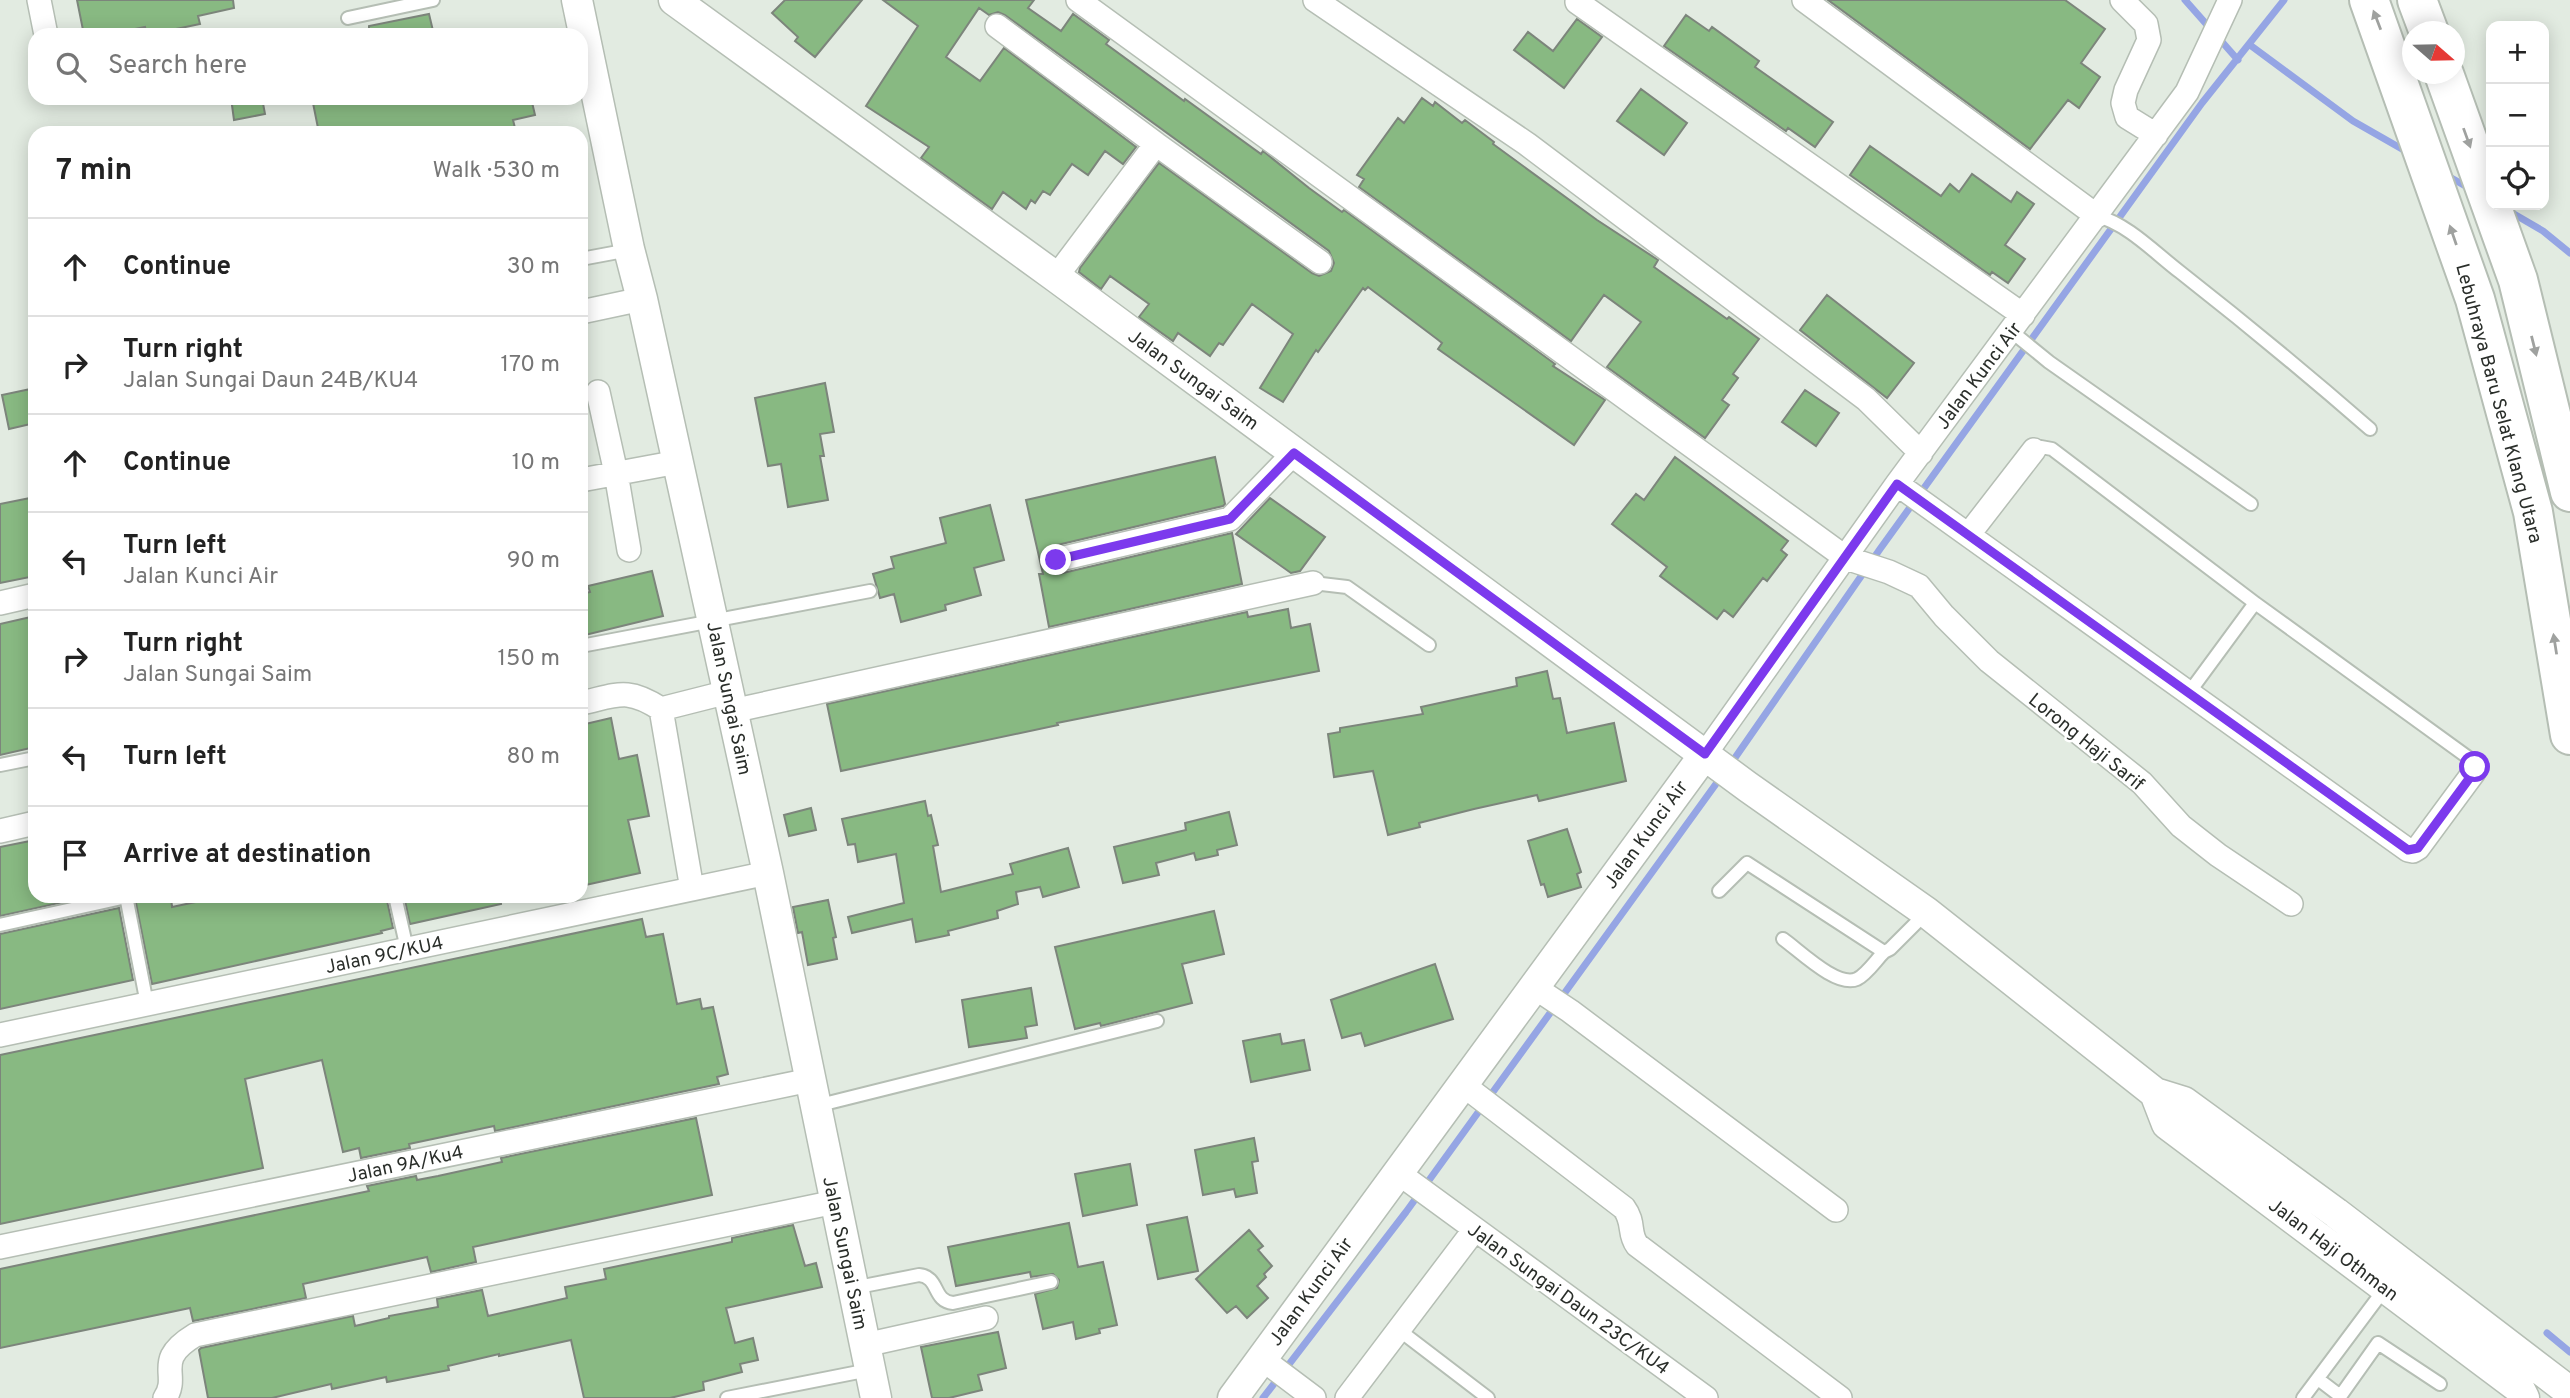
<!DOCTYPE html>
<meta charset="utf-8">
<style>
:root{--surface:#fff;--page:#f2f2f2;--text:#222;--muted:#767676;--line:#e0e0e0}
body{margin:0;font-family:Overpass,sans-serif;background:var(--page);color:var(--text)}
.controls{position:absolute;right:21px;top:21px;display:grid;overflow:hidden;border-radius:14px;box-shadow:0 4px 18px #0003}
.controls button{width:63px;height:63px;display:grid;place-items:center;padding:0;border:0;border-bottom:2px solid var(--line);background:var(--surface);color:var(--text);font:35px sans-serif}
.compass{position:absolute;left:2402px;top:21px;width:63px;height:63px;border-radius:50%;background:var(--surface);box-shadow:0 4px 18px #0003;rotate:110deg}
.stop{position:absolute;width:21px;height:21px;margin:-16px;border:5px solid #7c3aed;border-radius:50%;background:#fff}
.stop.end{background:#7c3aed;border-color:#fff;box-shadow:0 2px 7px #0008}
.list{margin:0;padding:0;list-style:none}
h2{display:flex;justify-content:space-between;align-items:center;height:91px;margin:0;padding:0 28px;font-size:30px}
h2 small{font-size:23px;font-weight:400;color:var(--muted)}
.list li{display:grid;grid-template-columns:46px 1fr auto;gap:21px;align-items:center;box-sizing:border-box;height:98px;padding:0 28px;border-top:2px solid var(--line)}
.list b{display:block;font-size:26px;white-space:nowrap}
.list p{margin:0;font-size:23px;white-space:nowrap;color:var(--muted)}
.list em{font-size:23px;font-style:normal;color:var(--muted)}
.icon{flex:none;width:38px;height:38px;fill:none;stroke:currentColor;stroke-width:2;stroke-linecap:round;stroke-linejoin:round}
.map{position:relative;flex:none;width:2570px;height:1398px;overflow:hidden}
.search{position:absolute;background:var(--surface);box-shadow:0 4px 18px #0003;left:28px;top:28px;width:560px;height:77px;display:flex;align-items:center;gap:18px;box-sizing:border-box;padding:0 24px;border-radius:21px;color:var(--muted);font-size:26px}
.panel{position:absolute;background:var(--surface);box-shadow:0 4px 18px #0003;left:28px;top:126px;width:560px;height:777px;border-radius:21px}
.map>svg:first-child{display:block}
</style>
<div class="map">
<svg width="2570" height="1398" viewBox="0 0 2570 1398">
<rect width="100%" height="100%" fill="#e2ebe1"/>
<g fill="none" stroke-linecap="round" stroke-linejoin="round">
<!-- stream -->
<path stroke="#95a5e4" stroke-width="7" d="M2185 0 2238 60
M2250 45 2353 121 2409 153
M2446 175 2469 188
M2507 210 2543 231 2570 253
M1730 765 1880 549 2202 103 2284 0
M2547 1333 2570 1352
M1263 1398 1406 1212 1721 777"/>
</g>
<!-- building -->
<path fill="#88b982" stroke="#7c857b" stroke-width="2" d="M77 0H233L234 8 198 16 200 24 147 35 145 27 106 35H84Z
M785 0H862L815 57 795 41 798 37 772 13Z
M883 0H1034L1028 8 1061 31 1073 14 1109 40 1106 44 1184 101 1185 99 1261 154 1263 151 1309 188 1342 212 1344 210 1555 364 1553 366 1605 400 1574 445 1438 349 1442 343 1437 339 1368 287 1365 290 1363 288 1318 352 1316 350 1283 402 1260 388 1293 334 1252 304 1223 345 1219 343 1210 356 1178 333 1173 341 1139 317 1149 304 1110 276 1101 289 1079 272 1080 268 1159 163 1312 273 1319 276 1331 271 1334 263 1329 251 1005 15 998 12 989 15 979 8 946 57 980 81 1004 48 1136 147 1123 164 1105 151 1088 175 1072 164 1050 195 1043 191 1035 203 1031 200 1026 209 1003 192 992 209 921 158 929 147 866 106 918 26Z
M1828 0H2065L2105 29 2081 63 2100 77 2079 108 2068 100 2030 149Z
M429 14 434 35H369V26Z
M1686 15 1709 31 1712 27 1759 61 1755 67 1833 122 1815 147 1788 128 1786 131 1664 46Z
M1577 19 1602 37 1564 88 1514 50 1528 32 1553 51Z
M1641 89 1687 123 1664 155 1617 121Z
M231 98H262L265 114 234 120Z
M312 98H531L535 115 513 120 515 128 496 133H319Z
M1422 98 1433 106 1435 102 1462 123 1465 120 1494 142 1493 144 1597 220 1658 260 1654 267 1727 319 1729 317 1759 339 1733 374 1738 378 1722 400 1729 405 1705 438 1607 367 1641 322 1604 295 1571 341 1359 187 1364 179 1357 175 1398 118 1404 123Z
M1870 146 1941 196 1950 184 1959 192 1972 174 2011 202 2017 192 2034 204 2005 245 2025 259 2008 283 1992 272 1990 275 1850 175Z
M1827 295 1914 363 1887 398 1800 330Z
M825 383 834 432 820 434 824 456H820L828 500 788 507 781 464 768 466 755 398Z
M35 388V423L9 429 2 395Z
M1805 390 1839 413 1816 446 1782 422Z
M1215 457 1225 504 1223 506 1053 546 1046 550 1042 563 1046 570 1059 574 1232 533 1242 584 1049 627 1039 574H1043L1026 500Z
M1675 457 1788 541 1781 550 1787 555 1767 581 1763 578 1733 617 1724 610 1717 619 1660 576 1667 567 1612 524 1636 494 1644 500Z
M35 497V576L0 583V504Z
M1270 498 1325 537 1300 571 1291 573 1236 534Z
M990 505 1004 560 974 568 981 595 945 605 946 610 901 622 894 594 880 598 873 574 894 568 891 557 946 543 940 518Z
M652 571 663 616 581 636V594L590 592 588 586Z
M1288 609 1291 628 1310 624 1319 671 1057 723 1058 725 841 771 827 704 1247 612 1248 617Z
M35 616V747L0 755V624Z
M1547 671 1553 699 1560 698 1567 733 1614 723 1626 781 1539 801 1537 795 1474 809 1419 823 1420 827 1388 835 1373 771 1334 777 1328 734 1340 732V728L1423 714 1421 707 1517 686 1516 678Z
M611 718 619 759 637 755 649 816 628 820 640 873 581 886V725Z
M925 801 928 816 931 815 938 845 933 846 941 892 1013 874 1010 864 1068 848 1079 887 1043 897 1040 887 1016 892 1018 904 997 911 998 918 948 931 949 935 916 942 912 919 852 933 848 917 904 903 896 854 858 862 855 844 848 845 842 819Z
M811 808 816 830 789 836 784 815Z
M1229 812 1237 845 1217 850 1218 855 1196 860 1194 853 1156 863 1159 875 1123 883 1114 847 1186 830 1185 823Z
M1567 829 1581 872 1577 874 1581 887 1548 897 1544 884 1541 885 1528 841Z
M35 840V896H91L0 916V847Z
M140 896H171L172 907 224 896H386L393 928 381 931 382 933 152 984 136 903Z
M404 896H500L501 904 410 924Z
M828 900 836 937 833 938 837 959 808 965 802 932 798 933 793 907Z
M119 908 133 980 0 1009V934Z
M1214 911 1224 954 1182 964 1192 1003 1101 1026 1100 1023 1075 1029 1055 947Z
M642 919 646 937 663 934 677 1004 700 999 702 1009 713 1007 728 1074 717 1077 719 1084 495 1131 494 1126 409 1144 410 1148 361 1158 359 1148 343 1152 322 1060 245 1079 263 1168 0 1224V1055Z
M1435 964 1453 1019 1365 1046 1361 1033 1342 1038 1331 1000Z
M1031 988 1037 1025 1025 1027 1027 1038 969 1047 962 1000Z
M1280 1034 1282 1044 1304 1040 1310 1070 1251 1082 1243 1041Z
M696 1118 712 1195 473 1247 476 1262 431 1272 427 1257 303 1284 306 1298 193 1321 190 1308 0 1348V1269L369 1191 367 1186 416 1176 417 1180 438 1176 502 1162 501 1158Z
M1254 1138 1258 1161 1252 1162 1257 1193 1236 1197 1234 1189 1203 1195 1195 1150Z
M1130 1164 1137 1205 1083 1216 1075 1174Z
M1187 1217 1198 1271 1158 1279 1147 1225Z
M1069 1223 1078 1267 1103 1262 1117 1325 1099 1329 1100 1333 1076 1339 1073 1322 1043 1329 1035 1294 1057 1288 1059 1280 1053 1274 1031 1277 1030 1272 956 1286 948 1247Z
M793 1225 805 1266 816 1263 822 1287 726 1308 735 1343 753 1338 758 1360 740 1364 742 1372 703 1382 704 1390 670 1398H584L571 1340 499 1356V1354L448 1366 449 1370 387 1382 386 1377 332 1389 331 1384 272 1398H208L199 1350 201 1348 353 1316 355 1326 389 1318V1316L438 1307 437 1299 482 1290 488 1316 567 1298 565 1287 606 1279 604 1269 732 1242V1238Z
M1249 1230 1263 1246 1258 1250 1272 1266 1264 1274 1266 1277 1257 1286 1268 1298 1247 1318 1236 1306 1227 1313 1196 1279Z
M998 1332 1006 1368 978 1375 982 1390 949 1398H932L921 1347Z"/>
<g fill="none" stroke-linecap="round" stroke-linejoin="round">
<defs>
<path id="service" d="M348 18 433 0
M2097 216C2128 224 2155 253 2180 272 2245 323 2308 375 2370 429
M581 259 629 250
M2011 331 2049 362 2251 504
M2034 450 2041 447 2052 449 2255 603 2473 761 2474 772
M1313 583 1347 587 1429 645
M581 646 870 591
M2188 694 2255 603
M0 765 35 758
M1719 891 1747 863 1884 952 1890 949 1926 913
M126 896 147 1004
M395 896 407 949
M0 925 131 896
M1783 939C1800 951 1837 988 1857 979 1867 974 1876 960 1884 952
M816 1106 1157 1021
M853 1288 919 1275C940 1277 932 1301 953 1303L1051 1282
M1399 1330 1488 1398
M2318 1379 2339 1395
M727 1398 869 1370
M2303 1398 2386 1287
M2339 1398 2378 1343 2440 1384"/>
<path id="minor" d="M39 0 46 35
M1078 0 1846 558 1889 572 1919 586 1944 616 1989 661 2142 783 2181 826 2218 855 2291 904
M1315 0 1527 144 1866 399 1921 453
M1804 0 2097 216
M2122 0 2146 24 2149 40 2126 90 2123 103 2127 117 2156 135
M1577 2 2023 315
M997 26 1156 144
M1056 277 1156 144 1320 262
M581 312 642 299
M598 392 616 473 629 550
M581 480 678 462
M1897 484 2408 850 2413 851 2418 848 2474 772
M1969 534 2034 450
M1056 560 1230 519 1294 453
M0 603 35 595
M581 703C618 695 627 687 661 709L728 692
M661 709 692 889
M732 711 1313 583
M1705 754 1897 484 2187 92 2230 0
M0 831 35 823
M1534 987 1570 1011 1836 1210
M0 1035 768 873
M1462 1084 1624 1208C1635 1223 1628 1233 1637 1245L1840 1398
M1397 1172 1706 1398
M0 1247 810 1080
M865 1345 986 1318
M1261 1358 1314 1398
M165 1398C181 1374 152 1361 195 1335L835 1202
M1347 1398 1475 1229"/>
<path id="tertiary" d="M577 0 629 249 642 299 768 873 876 1398
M674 0 1056 277 1748 787 1926 912 2155 1093 2184 1102 2336 1213 2570 1392
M2155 1093 2167 1124 2519 1388 2524 1398
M1233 1398 1705 754"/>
<path id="motorway" d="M2369 0 2475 299 2533 512 2570 735
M2417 0 2429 32
M2444 74 2518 280 2570 492"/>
</defs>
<!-- service casing -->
<use href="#service" stroke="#b5beb4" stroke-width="16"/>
<!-- minor casing -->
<use href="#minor" stroke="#b5beb4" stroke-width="26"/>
<!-- tertiary casing -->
<use href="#tertiary" stroke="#b5beb4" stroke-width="33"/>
<!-- motorway casing -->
<use href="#motorway" stroke="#b5beb4" stroke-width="42"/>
<!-- service -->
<use href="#service" stroke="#fff" stroke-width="12"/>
<!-- minor -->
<use href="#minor" stroke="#fff" stroke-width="23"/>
<!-- tertiary -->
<use href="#tertiary" stroke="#fff" stroke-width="30"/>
<!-- motorway -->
<use href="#motorway" stroke="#fff" stroke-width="38"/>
</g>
<!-- one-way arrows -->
<defs><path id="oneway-solid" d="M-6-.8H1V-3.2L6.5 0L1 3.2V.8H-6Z" transform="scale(1.75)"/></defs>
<g fill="#9fa19f">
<use href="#oneway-solid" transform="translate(2377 20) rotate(-111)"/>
<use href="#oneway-solid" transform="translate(2467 138) rotate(70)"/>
<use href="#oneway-solid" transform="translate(2453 235) rotate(-109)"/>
<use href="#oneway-solid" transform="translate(2534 346) rotate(76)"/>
<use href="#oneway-solid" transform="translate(2555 644) rotate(-99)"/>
</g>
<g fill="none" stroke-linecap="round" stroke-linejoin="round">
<!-- route -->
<path stroke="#7c3aed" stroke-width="9" d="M1056 560 1230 519 1294 453 1705 754 1897 484 2408 850 2418 848 2474 772 2475 767"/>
</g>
<g text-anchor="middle" stroke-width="5" stroke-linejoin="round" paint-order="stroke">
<!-- street labels -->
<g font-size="19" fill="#2a2e2a" stroke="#fff">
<text transform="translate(1978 375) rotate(-53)" y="7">Jalan Kunci Air</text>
<text transform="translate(1194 379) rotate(36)" y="7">Jalan Sungai Saim</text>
<text transform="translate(2500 403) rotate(75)" y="7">Lebuhraya Baru Selat Klang Utara</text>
<text transform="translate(730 698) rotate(78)" y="7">Jalan Sungai Saim</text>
<text transform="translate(2087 741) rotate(39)" y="7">Lorong Haji Sarif</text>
<text transform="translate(1645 834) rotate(-54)" y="7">Jalan Kunci Air</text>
<text transform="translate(384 954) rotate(-12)" y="7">Jalan 9C/KU4</text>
<text transform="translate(405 1163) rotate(-12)" y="7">Jalan 9A/Ku4</text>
<text transform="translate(2334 1249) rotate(37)" y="7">Jalan Haji Othman</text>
<text transform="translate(846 1253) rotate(78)" y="7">Jalan Sungai Saim</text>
<text transform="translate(1310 1291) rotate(-54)" y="7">Jalan Kunci Air</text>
<text transform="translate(1569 1298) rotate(36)" y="7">Jalan Sungai Daun 23C/KU4</text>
</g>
</g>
</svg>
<div class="controls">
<button>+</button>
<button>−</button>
<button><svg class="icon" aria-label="locate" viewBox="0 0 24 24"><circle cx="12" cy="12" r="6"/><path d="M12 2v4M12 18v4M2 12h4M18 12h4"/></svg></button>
</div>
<svg class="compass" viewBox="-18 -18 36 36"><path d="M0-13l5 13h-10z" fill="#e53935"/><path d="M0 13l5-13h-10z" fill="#767676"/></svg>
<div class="stop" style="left:2475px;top:767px"></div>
<div class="stop end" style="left:1056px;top:560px"></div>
<div class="search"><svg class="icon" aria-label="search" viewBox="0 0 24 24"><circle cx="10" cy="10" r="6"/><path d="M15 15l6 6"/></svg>Search here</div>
<section class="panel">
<h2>7 min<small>Walk · 530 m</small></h2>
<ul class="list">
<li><svg class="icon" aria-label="ahead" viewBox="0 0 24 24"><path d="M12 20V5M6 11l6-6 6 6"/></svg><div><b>Continue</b></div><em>30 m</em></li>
<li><svg class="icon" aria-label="right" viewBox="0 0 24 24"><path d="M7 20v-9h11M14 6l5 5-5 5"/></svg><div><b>Turn right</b><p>Jalan Sungai Daun 24B/KU4</p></div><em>170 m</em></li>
<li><svg class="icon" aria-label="ahead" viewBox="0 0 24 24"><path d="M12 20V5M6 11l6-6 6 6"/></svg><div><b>Continue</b></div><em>10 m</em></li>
<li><svg class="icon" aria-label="left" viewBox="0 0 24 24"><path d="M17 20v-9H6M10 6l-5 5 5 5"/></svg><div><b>Turn left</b><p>Jalan Kunci Air</p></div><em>90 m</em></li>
<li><svg class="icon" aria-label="right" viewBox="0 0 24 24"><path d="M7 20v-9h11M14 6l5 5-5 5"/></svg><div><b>Turn right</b><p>Jalan Sungai Saim</p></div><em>150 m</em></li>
<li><svg class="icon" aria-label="left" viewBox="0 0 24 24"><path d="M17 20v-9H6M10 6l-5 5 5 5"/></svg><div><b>Turn left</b></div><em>80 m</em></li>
<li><svg class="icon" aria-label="arrive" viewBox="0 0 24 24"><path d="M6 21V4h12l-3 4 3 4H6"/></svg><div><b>Arrive at destination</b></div></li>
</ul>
</section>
</div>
